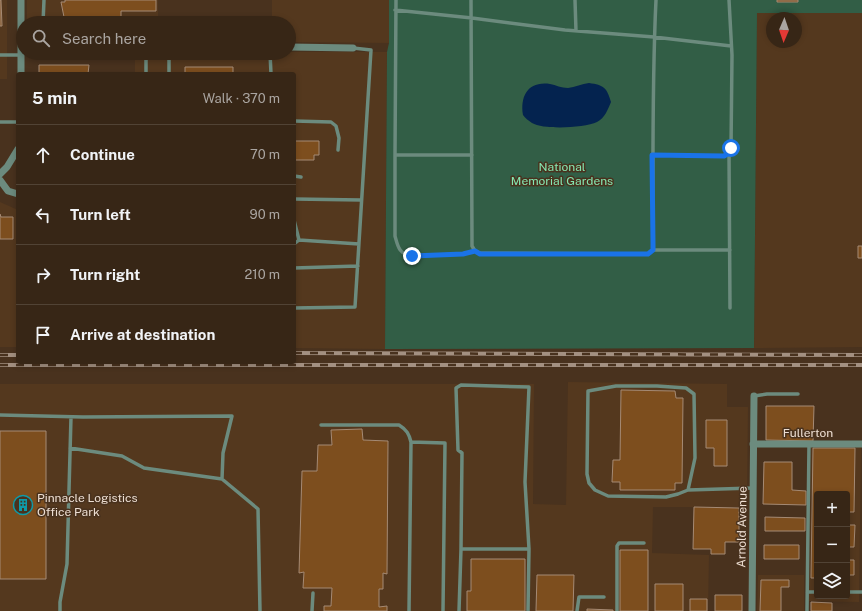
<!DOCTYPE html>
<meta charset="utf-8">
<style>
:root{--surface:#372616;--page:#423223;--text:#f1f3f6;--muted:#aaa5a1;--line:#514335}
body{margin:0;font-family:"Public Sans",sans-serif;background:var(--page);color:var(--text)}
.controls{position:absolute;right:12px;bottom:12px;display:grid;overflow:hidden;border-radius:4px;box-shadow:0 2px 6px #0003}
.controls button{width:36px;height:36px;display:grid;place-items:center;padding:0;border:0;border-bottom:1px solid var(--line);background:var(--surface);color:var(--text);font:20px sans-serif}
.compass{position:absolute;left:766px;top:12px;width:36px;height:36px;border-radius:50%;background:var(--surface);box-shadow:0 2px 6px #0003;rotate:182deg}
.stop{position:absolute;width:12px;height:12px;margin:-9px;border:3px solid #1a73e8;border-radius:50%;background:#fff}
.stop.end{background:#1a73e8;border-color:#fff;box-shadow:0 1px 4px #0008}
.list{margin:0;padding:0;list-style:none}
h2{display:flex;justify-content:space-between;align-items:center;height:52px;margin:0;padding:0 16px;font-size:17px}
h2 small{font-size:13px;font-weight:400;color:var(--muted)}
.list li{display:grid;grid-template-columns:26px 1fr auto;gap:12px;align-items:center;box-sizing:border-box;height:60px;padding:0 16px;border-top:1px solid var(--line)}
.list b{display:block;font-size:15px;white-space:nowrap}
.list em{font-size:13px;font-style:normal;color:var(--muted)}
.icon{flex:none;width:22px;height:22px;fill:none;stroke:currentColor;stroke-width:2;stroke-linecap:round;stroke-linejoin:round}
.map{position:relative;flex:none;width:862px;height:611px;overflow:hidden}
.search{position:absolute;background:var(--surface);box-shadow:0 2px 6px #0003;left:16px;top:16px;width:280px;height:44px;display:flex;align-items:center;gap:10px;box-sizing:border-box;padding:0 14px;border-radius:22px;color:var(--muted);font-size:15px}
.panel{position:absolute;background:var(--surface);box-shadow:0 2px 6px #0003;left:16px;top:72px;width:280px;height:292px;border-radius:4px}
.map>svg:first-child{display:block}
</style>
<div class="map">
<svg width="862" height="611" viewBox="0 0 862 611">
<rect width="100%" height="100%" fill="#49321e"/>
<!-- built -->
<path fill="#54381e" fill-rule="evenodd" d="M0 0H7V79H0Z
M27 0H158V23H27Z
M272 0H389V43L289 42V23H272Z
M757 12 862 13V347L754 348ZM772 18H796V42H772Z
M289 52H387L385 349 294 348V74H135V53Z
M0 202 18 210V347H0Z
M568 382 727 384V407H748L747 507H653L652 553 709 555 708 611H0V384H534L533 504 566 505Z
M811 446 861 447 859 602 809 601ZM817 494H847V596H817Z
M758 575H804V611H757Z"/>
<!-- green -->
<path fill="#325e46" d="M389 0H862V13H757L754 348 385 349 387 52 389 43Z"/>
<!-- water -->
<path fill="#04234f" d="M589 83C604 85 607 88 611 102 608 109 605 118 597 122 584 128 544 130 532 123 529 121 525 118 523 115 520 96 528 81 550 84 556 85 561 88 568 88 575 87 582 84 589 83Z"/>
<!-- building -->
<path fill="#7d4e1e" stroke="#a58a74" d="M0 0H1L2 26H0Z
M65 0H156V11H121V18L64 17 61 2H65Z
M777 0H798V2H777Z
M39 65H89L88 74H39Z
M185 67H233V74H185Z
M294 141H319V155H314V160H294Z
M0 214 1 217H13V239H0Z
M858 246H862V258H858Z
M621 390 675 391 676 398H683L682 483H675V490H620V482H612L613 460H620Z
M766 406H814L813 441 766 440Z
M706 420H727V466H714V448H706Z
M362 429 363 440 388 441 387 574 383 573V589H379V607L387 606V611H324V606H331L332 588H303L304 572 299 573 302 471H317L318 445H332L331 430Z
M0 431H46V579H0Z
M813 448H855L854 512H847V494H817V578H811Z
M764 462H792V490L806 491V505L763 504Z
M694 507 739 508V542H725V554H711V549H693Z
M765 517 805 518V531H765Z
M847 525H855L854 547H849V543H847Z
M764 545H799V559H764Z
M620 550H648V611H620Z
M471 559H525V611H467V591H471Z
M847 560H854V575H847Z
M537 575H574L573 611H536Z
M761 580H789V587H781V611H760Z
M655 584H683V611H655Z
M715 595H742V611H715Z
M690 599H707V611H690Z
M811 602 832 603V611H811Z
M587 609 613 610V611H587Z"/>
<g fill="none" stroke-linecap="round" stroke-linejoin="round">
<!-- service -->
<path stroke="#6c8b7e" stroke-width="3.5" d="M396 0 395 155H472
M471 0 472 246 475 251 480 253 648 254 653 250V244C653 163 652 81 656 0
M575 0 576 31
M395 10 472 18 565 30 654 37 731 46
M43 23 44 0
M270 53 271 74
M0 55H21
M146 74V53
M169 74V53
M294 121 331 122 336 126 339 138 338 150
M0 122H18
M729 153 730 308
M395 155V236C398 247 399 254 412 256L463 254 475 251
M653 155 724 156 729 153 731 148 732 55 729 0
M294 176 301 177
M294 199 361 200
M294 220 299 240
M294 244 299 240 359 244
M653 250H730
M294 268 358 266
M294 308 355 307 371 50 353 48
M754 396 767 394H798
M0 415 83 417 232 416 223 453 222 479 258 509 260 611
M321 425H399C407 430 409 434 411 442L409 611
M411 442 445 443 443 611
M70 448 122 456 144 468 222 479
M688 490 695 458 694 394 686 388 657 386H616L588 391 587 474 589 483 595 490 608 496 666 497 678 494 688 490 753 488
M461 549 462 453 458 450 456 388 461 385 529 387 525 482 529 549
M807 592H817
M847 592H862
M60 611V602L67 564 71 417
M312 611 313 593
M459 611 461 549H529L528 611
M577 611 579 597H604
M617 611V546L619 543H644
M807 611 809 444"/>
<!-- minor -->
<path stroke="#6c8b7e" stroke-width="7" d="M21 0V74
M289 47 353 48
M0 174 7 167 18 149
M0 180 8 191 18 194
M753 444H862
M752 611 754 396"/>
<defs>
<path id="rail" d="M294 353 862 355
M0 355H18
M0 365H862"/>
</defs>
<!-- rail casing -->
<use href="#rail" stroke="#a39081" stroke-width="4"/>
<!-- rail -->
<use href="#rail" stroke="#49321e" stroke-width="2.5" stroke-dasharray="8" stroke-linecap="butt"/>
</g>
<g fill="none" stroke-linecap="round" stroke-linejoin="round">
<!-- route -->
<path stroke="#1a73e8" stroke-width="5" d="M412 256 463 254 475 251 480 254H648L653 250V244L652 155 724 156 729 153 731 148"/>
</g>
<!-- icons -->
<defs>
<symbol id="building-ring" viewBox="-11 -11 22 22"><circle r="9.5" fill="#49321e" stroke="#0f9aa8" stroke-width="1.5"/><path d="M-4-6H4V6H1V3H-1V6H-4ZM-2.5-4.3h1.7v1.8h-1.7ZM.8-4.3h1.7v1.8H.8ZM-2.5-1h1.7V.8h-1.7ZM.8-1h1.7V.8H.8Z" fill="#0f9aa8"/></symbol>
</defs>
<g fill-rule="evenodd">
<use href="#building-ring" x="12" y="494" width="22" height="22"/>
</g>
<g text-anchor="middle" stroke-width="3" stroke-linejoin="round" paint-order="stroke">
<!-- park labels -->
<g font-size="12" fill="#85e6b1" stroke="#49321e">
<text x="562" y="171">National<tspan x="562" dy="14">Memorial Gardens</tspan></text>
</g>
<!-- street labels -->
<g font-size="12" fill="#edded2" stroke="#49321e">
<text x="808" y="437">Fullerton</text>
<text transform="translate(742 527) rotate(-89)" y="4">Arnold Avenue</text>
</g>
<!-- poi labels -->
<g font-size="12" fill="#edded2" stroke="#49321e" text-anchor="start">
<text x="37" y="502">Pinnacle Logistics<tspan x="37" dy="14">Office Park</tspan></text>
</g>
</g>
</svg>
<div class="controls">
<button>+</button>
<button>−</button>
<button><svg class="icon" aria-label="layers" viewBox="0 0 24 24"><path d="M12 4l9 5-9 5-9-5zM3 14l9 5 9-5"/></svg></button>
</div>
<svg class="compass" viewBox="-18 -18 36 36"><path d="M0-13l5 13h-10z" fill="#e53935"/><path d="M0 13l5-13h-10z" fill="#aaa5a1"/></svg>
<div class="stop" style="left:731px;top:148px"></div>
<div class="stop end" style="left:412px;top:256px"></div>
<div class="search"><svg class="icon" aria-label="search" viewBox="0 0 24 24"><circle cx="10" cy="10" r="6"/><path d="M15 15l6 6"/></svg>Search here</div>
<section class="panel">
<h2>5 min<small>Walk · 370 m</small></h2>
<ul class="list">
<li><svg class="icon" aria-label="ahead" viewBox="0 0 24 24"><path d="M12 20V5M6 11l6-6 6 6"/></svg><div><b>Continue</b></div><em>70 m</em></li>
<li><svg class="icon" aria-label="left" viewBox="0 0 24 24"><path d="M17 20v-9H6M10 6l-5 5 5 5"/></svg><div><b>Turn left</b></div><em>90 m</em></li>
<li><svg class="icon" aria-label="right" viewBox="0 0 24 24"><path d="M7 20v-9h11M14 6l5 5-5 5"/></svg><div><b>Turn right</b></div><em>210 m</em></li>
<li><svg class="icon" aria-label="arrive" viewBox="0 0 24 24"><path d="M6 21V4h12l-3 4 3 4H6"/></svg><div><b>Arrive at destination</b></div></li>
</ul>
</section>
</div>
